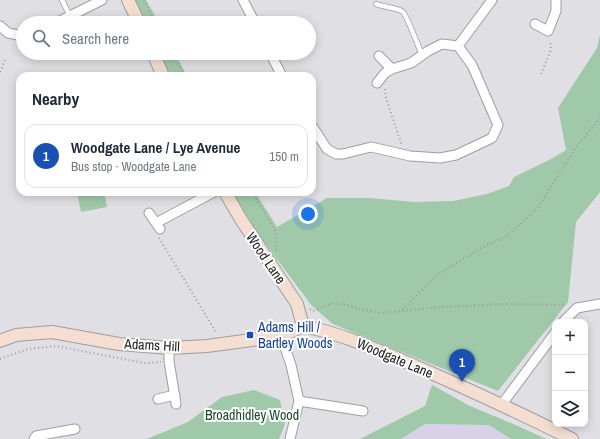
<!DOCTYPE html>
<meta charset="utf-8">
<style>
:root{--surface:#fff;--page:#f2f2f3;--text:#1f2937;--muted:#747a83;--line:#e0e1e3;--accent:#245c94}
body{margin:0;font-family:"Archivo Narrow",sans-serif;background:var(--page);color:var(--text)}
.controls{position:absolute;right:12px;bottom:12px;display:grid;overflow:hidden;border-radius:8px;box-shadow:0 2px 10px #0003}
.controls button{width:36px;height:36px;display:grid;place-items:center;padding:0;border:0;border-bottom:1px solid var(--line);background:var(--surface);color:var(--text);font:20px sans-serif}
.you{position:absolute;left:308px;top:214px;width:14px;height:14px;margin:-10px;border:3px solid #fff;border-radius:50%;background:#1a73e8;box-shadow:0 0 0 6px #1a73e833}
.badge{display:grid;place-items:center;width:26px;height:26px;border-radius:50%;background:var(--accent);color:#fff;font-size:13px;font-weight:700}
.pin{position:absolute;translate:-50% -33px;filter:drop-shadow(0 1px 2px #0008)}
.pin::after{content:'';position:absolute;top:21px;width:14px;height:12px;background:inherit;clip-path:polygon(0 0,100% 0,50% 100%)}
.list{margin:0;padding:0;list-style:none}
h2{display:flex;justify-content:space-between;align-items:center;height:52px;margin:0;padding:0 16px;font-size:17px}
h2 small{font-size:13px;font-weight:400;color:var(--muted)}
.list li{display:grid;grid-template-columns:26px 1fr auto;gap:12px;align-items:center;box-sizing:border-box;height:64px;margin:0 8px 8px;padding:0 8px;border:1px solid var(--line);border-radius:12px}
.list b{display:block;font-size:15px;white-space:nowrap}
.list p{margin:0;font-size:13px;white-space:nowrap;color:var(--muted)}
.list em{font-size:13px;font-style:normal;color:var(--muted)}
.icon{flex:none;width:22px;height:22px;fill:none;stroke:currentColor;stroke-width:2;stroke-linecap:round;stroke-linejoin:round}
.map{position:relative;flex:none;width:600px;height:439px;overflow:hidden}
.search{position:absolute;background:var(--surface);box-shadow:0 2px 10px #0003;left:16px;top:16px;width:300px;height:44px;display:flex;align-items:center;gap:10px;box-sizing:border-box;padding:0 14px;border-radius:22px;color:var(--muted);font-size:15px}
.panel{position:absolute;background:var(--surface);box-shadow:0 2px 10px #0003;left:16px;top:72px;width:300px;height:124px;border-radius:12px}
.map>svg:first-child{display:block}
</style>
<div class="map">
<svg width="600" height="439" viewBox="0 0 600 439">
<rect width="100%" height="100%" fill="#e0dfe3"/>
<!-- industrial -->
<path fill="#d7d2e8" d="M425 424 489 425 516 439H401Z"/>
<!-- green -->
<path fill="#9fc9a9" d="M132 0H146L159 23H143Z
M600 35V192L576 222 568 302 498 391 333 324 312 306 261 238 232 192H255L277 227 327 198H370L414 202 453 201 487 194 509 186 514 177 551 159 566 150 558 108 597 48Z
M158 53H175L187 76H169Z
M77 192H104L107 207 81 212Z
M432 385 468 405 518 426 546 439H511L489 425 425 424 401 439H360L425 406Z
M254 390 280 400 285 424 279 439H147L188 422 222 397Z"/>
<g fill="none" stroke-linecap="round" stroke-linejoin="round">
<defs>
<path id="lane" d="M62 0 70 16
M376 4C383 7 399 8 403 12 407 16 419 48 422 55"/>
<path id="street" d="M243 0 255 23
M56 23 102 0
M535 24 548 31 556 11V0
M0 26 8 33 23 36
M270 53 282 76
M379 56 392 69
M377 83 385 73 392 69 411 63 428 51 442 44 458 46
M312 126 327 149 336 154H343L371 147 410 156 440 158 456 155 492 138 498 125 472 65 458 46 492 0
M149 213 160 229
M156 223 214 192
M563 322 577 308 600 304
M281 336 291 365 299 401 290 439
M169 348V361L176 404
M158 399 175 395
M299 401 363 411
M502 404 555 333
M34 439 36 436 75 429"/>
<path id="secondary" d="M128 0 139 23
M153 53 163 76
M225 192 242 221 297 304 303 326
M303 326C344 334 382 352 420 368 472 391 522 414 572 439
M0 341 16 335 52 332 119 344 169 348 207 346 281 336 303 326"/>
</defs>
<!-- lane casing -->
<use href="#lane" stroke="#9e9da1" stroke-width="6"/>
<!-- street casing -->
<use href="#street" stroke="#9e9da1" stroke-width="11"/>
<!-- secondary casing -->
<use href="#secondary" stroke="#9e9da1" stroke-width="14"/>
<!-- path -->
<path stroke="#9b9a9d" stroke-width="2" stroke-dasharray="1 3" stroke-linecap="butt" d="M144 0 156 23
M172 53 185 76
M0 72 6 58
M541 74 551 50 550 40
M385 89 386 98 402 146
M252 192 275 230 277 253
M159 238 217 334
M310 309 313 311 333 303 348 305 356 308 380 313 443 307 508 304 566 305
M402 310 436 276 481 248 507 236 537 209 577 146 600 118
M0 359 28 349 56 346 144 363 161 362"/>
<!-- lane -->
<use href="#lane" stroke="#fff" stroke-width="4.5"/>
<!-- street -->
<use href="#street" stroke="#fff" stroke-width="9"/>
<!-- secondary -->
<use href="#secondary" stroke="#f4ded1" stroke-width="12"/>
</g>
<!-- markers -->
<rect fill="#1a4fb4" stroke="#fff" stroke-width="1.5" x="246" y="331" width="8" height="8" rx="2"/>
<g text-anchor="middle" stroke-width="4" stroke-linejoin="round" paint-order="stroke">
<!-- street labels -->
<g font-size="14" fill="#1e1e1f" stroke="#fff">
<text transform="translate(266 258) rotate(56)" y="5">Wood Lane</text>
<text transform="translate(152 345) rotate(3)" y="5">Adams Hill</text>
<text transform="translate(395 358) rotate(23)" y="5">Woodgate Lane</text>
</g>
<!-- transit labels -->
<g font-size="14" fill="#164399" stroke="#fff" text-anchor="start">
<text x="258" y="332">Adams Hill /<tspan x="258" dy="16">Bartley Woods</tspan></text>
</g>
<!-- park labels -->
<g font-size="14" fill="#1b4a2a" stroke="#fff">
<text x="252" y="420">Broadhidley Wood</text>
</g>
</g>
</svg>
<div class="controls">
<button>+</button>
<button>−</button>
<button><svg class="icon" aria-label="layers" viewBox="0 0 24 24"><path d="M12 4l9 5-9 5-9-5zM3 14l9 5 9-5"/></svg></button>
</div>
<div class="you"></div>
<div class="pin badge" style="left:462px;top:382px;background:#1a4fb4">1</div>
<div class="search"><svg class="icon" aria-label="search" viewBox="0 0 24 24"><circle cx="10" cy="10" r="6"/><path d="M15 15l6 6"/></svg>Search here</div>
<section class="panel">
<h2>Nearby<small></small></h2>
<ul class="list">
<li><span class="badge" style="background:#1a4fb4">1</span><div><b>Woodgate Lane / Lye Avenue</b><p>Bus stop · Woodgate Lane</p></div><em>150 m</em></li>
</ul>
</section>
</div>
